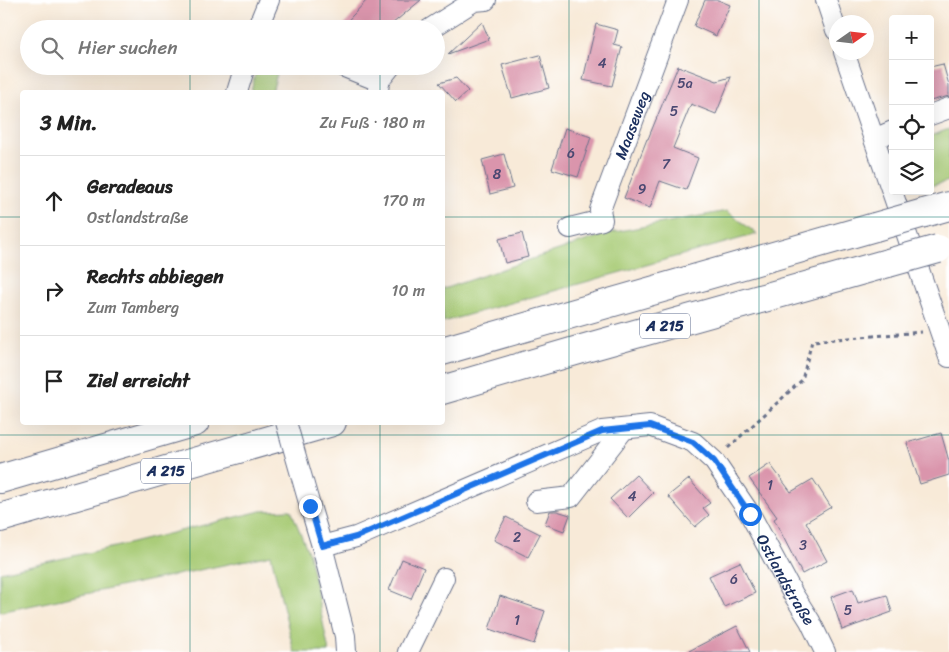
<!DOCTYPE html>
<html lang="de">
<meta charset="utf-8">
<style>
:root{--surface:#fff;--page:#f2f2f2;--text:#222;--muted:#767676;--line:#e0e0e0}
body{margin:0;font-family:Sriracha,sans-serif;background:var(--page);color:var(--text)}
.controls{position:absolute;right:15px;top:15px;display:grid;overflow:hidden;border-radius:5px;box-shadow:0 5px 20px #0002}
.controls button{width:45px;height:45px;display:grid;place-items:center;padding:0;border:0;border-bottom:1px solid var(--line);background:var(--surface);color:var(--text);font:25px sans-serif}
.compass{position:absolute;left:829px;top:15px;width:45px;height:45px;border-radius:50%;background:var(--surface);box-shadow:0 5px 20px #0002;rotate:76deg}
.stop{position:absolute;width:15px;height:15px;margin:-11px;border:4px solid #1a73e8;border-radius:50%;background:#fff}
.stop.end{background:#1a73e8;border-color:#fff;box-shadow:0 1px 5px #0008}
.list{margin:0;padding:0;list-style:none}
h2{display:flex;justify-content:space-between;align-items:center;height:65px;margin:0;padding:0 20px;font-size:21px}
h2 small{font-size:16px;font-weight:400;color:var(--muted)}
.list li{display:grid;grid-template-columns:32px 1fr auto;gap:15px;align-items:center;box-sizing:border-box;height:90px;padding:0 20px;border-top:1px solid var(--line)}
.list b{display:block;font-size:19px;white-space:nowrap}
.list p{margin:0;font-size:16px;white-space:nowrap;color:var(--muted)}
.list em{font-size:16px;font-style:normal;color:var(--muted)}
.icon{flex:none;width:28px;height:28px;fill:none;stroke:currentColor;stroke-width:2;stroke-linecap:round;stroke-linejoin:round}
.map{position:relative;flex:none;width:949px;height:652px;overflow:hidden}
.search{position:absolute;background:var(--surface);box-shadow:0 5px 20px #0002;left:20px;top:20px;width:425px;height:55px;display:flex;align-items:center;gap:12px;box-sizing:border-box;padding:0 18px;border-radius:28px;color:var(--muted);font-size:19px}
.panel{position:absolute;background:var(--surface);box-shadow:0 5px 20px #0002;left:20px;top:90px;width:425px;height:335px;border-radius:5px}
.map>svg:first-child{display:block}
</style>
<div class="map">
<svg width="949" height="652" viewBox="0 0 949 652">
<rect width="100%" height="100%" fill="#fff"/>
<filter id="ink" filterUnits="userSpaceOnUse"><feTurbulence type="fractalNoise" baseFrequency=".02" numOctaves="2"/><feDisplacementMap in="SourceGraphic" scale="10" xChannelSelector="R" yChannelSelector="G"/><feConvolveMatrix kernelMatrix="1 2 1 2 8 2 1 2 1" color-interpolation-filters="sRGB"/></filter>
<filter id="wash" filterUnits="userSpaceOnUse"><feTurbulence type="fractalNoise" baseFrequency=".0096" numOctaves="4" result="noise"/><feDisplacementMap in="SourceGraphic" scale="20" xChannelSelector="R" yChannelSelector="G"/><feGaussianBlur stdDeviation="1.12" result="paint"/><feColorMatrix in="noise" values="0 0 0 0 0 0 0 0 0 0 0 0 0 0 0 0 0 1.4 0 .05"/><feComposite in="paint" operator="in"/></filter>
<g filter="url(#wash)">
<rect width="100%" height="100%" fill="#f8ead8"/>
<!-- green -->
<path fill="#a7cb74" stroke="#617d69" d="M257 66H279L272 92H251Z
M949 129V181L930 186V136Z
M727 211 757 234 443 322V289L609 233Z
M291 510 309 554 329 652H294L271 555 0 612V572L119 546 261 511Z"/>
<g id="blocks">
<!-- building -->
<path fill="#da95ac" d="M367 0H421L386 29H340Z
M705 0H718L730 5 716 36 694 26Z
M482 22 489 39 448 54Z
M596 24 618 30 614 45 622 47 612 86 583 80Z
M540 55 549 88 512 98 502 65Z
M943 64 949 85V96L930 101V67Z
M678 66 717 81 731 77 716 114 691 104 673 148 698 158 686 190 660 181 650 208 624 198 647 139H648Z
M456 78 468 91 456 102 439 83Z
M565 128 591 137 578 177 552 169Z
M504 154 513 188 490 194 482 160Z
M522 233 528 257 505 263 499 239Z
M941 433 949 461V475L920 484 907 443Z
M770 464 791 492 813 479 831 507 806 522 827 561 802 574 774 519 777 517 749 478Z
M636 475 653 493 628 518 610 499Z
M689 479 710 503 703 508 709 515 695 527 668 496Z
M550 511H557L570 515 564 531 545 524Z
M506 517 540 534 528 557 494 540Z
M402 559 424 568 411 599 389 590Z
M740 562 755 593 724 607 709 576Z
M853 589 858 603 887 595 892 612 842 630 831 597Z
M500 596 545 611 534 644 489 629Z
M737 626 750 652H687Z"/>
</g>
</g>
<g filter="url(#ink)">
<use href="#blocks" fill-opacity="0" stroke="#687089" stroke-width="1"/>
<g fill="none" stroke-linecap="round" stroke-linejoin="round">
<defs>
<g id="minor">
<path d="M826 0 836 30"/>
<path d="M257 29 269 0"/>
<path d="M430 29 474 1 486 0"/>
<path d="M844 52 949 357"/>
<path d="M342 66 379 81"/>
<path d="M237 92 245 66"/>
<path d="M378 92 379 81 391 66"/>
<path d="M930 115 949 108"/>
<path d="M874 139 893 131"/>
<path id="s1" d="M570 228 602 220 600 210 678 0"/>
<path d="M536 501 571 497 624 429"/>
<path d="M310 506 322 546 345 636 346 652"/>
<path id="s2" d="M322 546 356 537 602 431 650 426 693 442 714 461 750 514 793 594 810 621 825 652"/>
<path d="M408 652 444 578"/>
</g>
<path id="highway" d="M924 213 949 206
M442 351 875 227
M442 390 582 349 888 263
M0 479 195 422
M0 518 332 422"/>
</defs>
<!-- minor casing -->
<use href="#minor" stroke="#687089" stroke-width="22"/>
<!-- highway casing -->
<use href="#highway" stroke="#687089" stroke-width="30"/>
<!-- path -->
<path stroke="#687089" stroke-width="3" stroke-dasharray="4 4" stroke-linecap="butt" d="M728 448 802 380 812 341 922 332"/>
<!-- minor -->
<use href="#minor" stroke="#fff" stroke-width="20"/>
<!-- highway -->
<use href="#highway" stroke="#fff" stroke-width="28"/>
<defs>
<path id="minor-bridge" d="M286 422 310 506"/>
<path id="highway-bridge" d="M875 227 924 213
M888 263 938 249"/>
</defs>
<!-- minor-bridge casing -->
<use href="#minor-bridge" stroke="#687089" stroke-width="22" stroke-linecap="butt"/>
<!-- highway-bridge casing -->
<use href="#highway-bridge" stroke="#687089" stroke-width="30" stroke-linecap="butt"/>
<!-- minor-bridge -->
<use href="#minor-bridge" stroke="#fff" stroke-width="20"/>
<!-- highway-bridge -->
<use href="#highway-bridge" stroke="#fff" stroke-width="28"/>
</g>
</g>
<g fill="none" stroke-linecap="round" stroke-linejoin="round" filter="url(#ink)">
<!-- route -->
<path stroke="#1a73e8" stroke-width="6" d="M310 506 322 546 356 537 602 431 650 426 693 442 714 461 750 514"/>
</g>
<!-- grid -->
<path fill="none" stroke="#0f766e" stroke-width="1" stroke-opacity="0.55" d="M190 0V29M380 0V29M569 0V652M759 0V652M190 66V92M380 66V92M0 217H22M442 217H949M190 422V652M380 422V652M0 435H949"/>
<g text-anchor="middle" stroke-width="4" stroke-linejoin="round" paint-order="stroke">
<!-- number labels -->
<g font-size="14" fill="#4b4872">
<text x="602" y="68">4</text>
<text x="685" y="88">5a</text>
<text x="674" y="116">5</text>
<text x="571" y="158">6</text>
<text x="666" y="169">7</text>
<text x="497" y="179">8</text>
<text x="642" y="194">9</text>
<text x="770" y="490">1</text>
<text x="632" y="501">4</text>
<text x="517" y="542">2</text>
<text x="803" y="550">3</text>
<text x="734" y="584">6</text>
<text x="848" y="615">5</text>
<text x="517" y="625">1</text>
</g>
<!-- shield labels -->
<g fill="#fff" stroke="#5f6d8e" stroke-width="1">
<rect x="640" y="313.5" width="50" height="25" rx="4"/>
<rect x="141" y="458.5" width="50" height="25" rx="4"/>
</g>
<g font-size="15" font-weight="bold" fill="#1b2f5e">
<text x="665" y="331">A 215</text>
<text x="166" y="476">A 215</text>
</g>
<!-- street labels -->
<g font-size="16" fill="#1b2f5e" stroke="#fff">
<text dy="6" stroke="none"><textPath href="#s1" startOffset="134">Maaseweg</textPath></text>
<text dy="6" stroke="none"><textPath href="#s2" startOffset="564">Ostlandstraße</textPath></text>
</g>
</g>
</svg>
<div class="controls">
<button>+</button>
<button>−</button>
<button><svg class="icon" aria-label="locate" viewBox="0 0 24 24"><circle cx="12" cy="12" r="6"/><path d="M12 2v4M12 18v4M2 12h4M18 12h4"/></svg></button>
<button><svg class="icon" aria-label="layers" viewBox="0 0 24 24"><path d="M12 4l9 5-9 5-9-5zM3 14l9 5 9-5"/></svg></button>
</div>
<svg class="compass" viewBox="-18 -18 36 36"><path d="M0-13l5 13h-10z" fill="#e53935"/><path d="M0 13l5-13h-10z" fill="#767676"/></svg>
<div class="stop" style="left:750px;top:514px"></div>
<div class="stop end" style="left:310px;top:506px"></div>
<div class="search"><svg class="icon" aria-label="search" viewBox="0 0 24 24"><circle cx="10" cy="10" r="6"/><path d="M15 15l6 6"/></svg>Hier suchen</div>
<section class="panel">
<h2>3 Min.<small>Zu Fuß · 180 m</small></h2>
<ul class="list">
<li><svg class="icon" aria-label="ahead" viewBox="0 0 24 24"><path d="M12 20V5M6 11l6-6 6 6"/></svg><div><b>Geradeaus</b><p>Ostlandstraße</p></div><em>170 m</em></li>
<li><svg class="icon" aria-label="right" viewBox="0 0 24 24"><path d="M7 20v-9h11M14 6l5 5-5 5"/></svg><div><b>Rechts abbiegen</b><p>Zum Tamberg</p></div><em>10 m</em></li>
<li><svg class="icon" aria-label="arrive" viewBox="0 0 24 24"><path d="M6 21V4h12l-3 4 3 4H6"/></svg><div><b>Ziel erreicht</b></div></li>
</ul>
</section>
</div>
